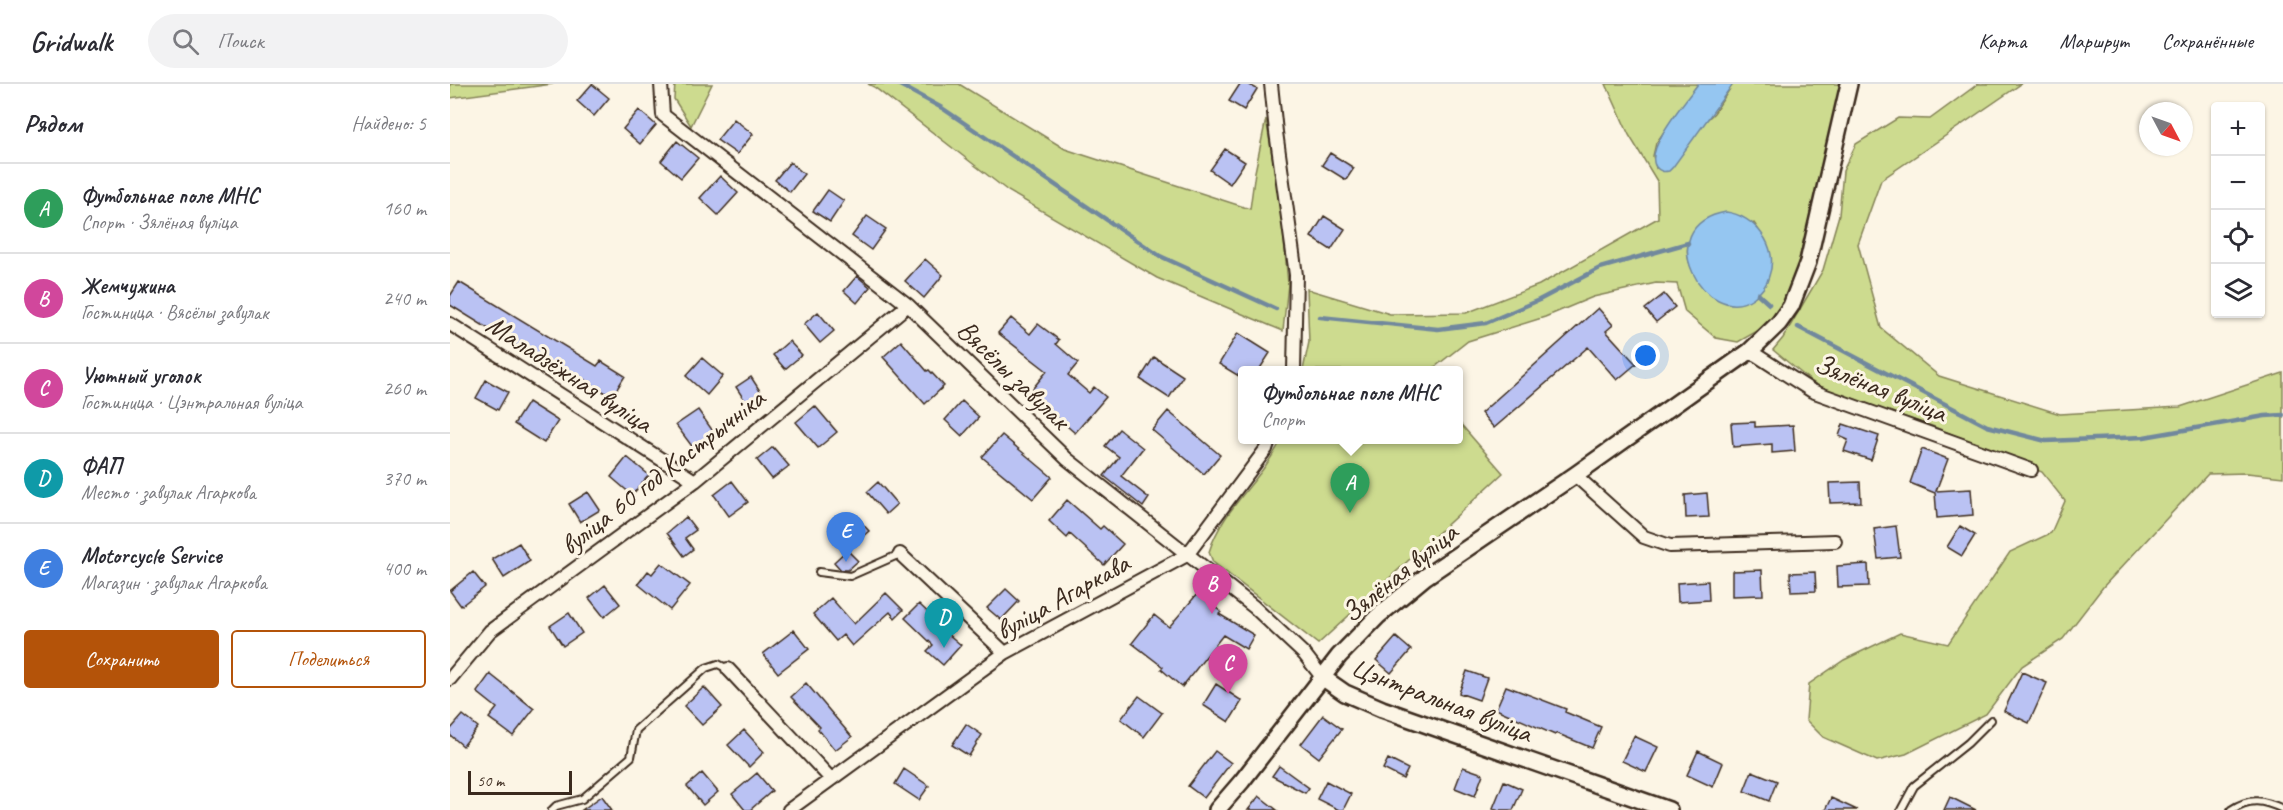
<!DOCTYPE html>
<html lang="ru">
<meta charset="utf-8">
<style>
:root{--surface:#fff;--page:#f2f2f3;--text:#2b2b33;--muted:#7c7c81;--line:#e1e1e2;--accent:#b45309}
body{margin:0;font-family:Caveat,sans-serif;background:var(--page);color:var(--text)}
.controls{position:absolute;right:18px;top:18px;display:grid;overflow:hidden;border-radius:6px;box-shadow:0 2px 4px #0004}
.controls button{width:54px;height:54px;display:grid;place-items:center;padding:0;border:0;border-bottom:2px solid var(--line);background:var(--surface);color:var(--text);font:30px sans-serif}
.compass{position:absolute;left:1689px;top:18px;width:54px;height:54px;border-radius:50%;background:var(--surface);box-shadow:0 2px 4px #0004;rotate:131deg}
.scale{position:absolute;left:18px;bottom:15px;width:104px;box-sizing:border-box;padding-left:6px;border:3px solid #3b2a1e;border-top:0;font-size:16px;line-height:21px;white-space:nowrap;color:#3b2a1e;-webkit-text-stroke:4px #fcf5e5;paint-order:stroke}
.you{position:absolute;left:1196px;top:272px;width:21px;height:21px;margin:-15px;border:4px solid #fff;border-radius:50%;background:#1a73e8;box-shadow:0 0 0 9px #1a73e833}
.badge{display:grid;place-items:center;width:39px;height:39px;border-radius:50%;background:var(--accent);color:#fff;font-size:20px;font-weight:700}
.pin{position:absolute;translate:-50% -50px;filter:drop-shadow(0 2px 3px #0008)}
.pin::after{content:'';position:absolute;top:32px;width:21px;height:18px;background:inherit;clip-path:polygon(0 0,100% 0,50% 100%)}
.popup{position:absolute;left:788px;top:282px;width:225px;height:78px;box-sizing:border-box;display:grid;place-content:center;border-radius:6px;background:var(--surface);filter:drop-shadow(0 2px 4px #0005);font-size:20px;white-space:nowrap;color:var(--muted)}
.popup b{font-size:22px;color:var(--text)}
.popup::after{content:'';position:absolute;left:50%;top:100%;margin-left:-12px;border:12px solid transparent;border-top-color:var(--surface)}
.list{margin:0;padding:0;list-style:none}
h2{display:flex;justify-content:space-between;align-items:center;height:78px;margin:0;padding:0 24px;font-size:26px}
h2 small{font-size:20px;font-weight:400;color:var(--muted)}
.list li{display:grid;grid-template-columns:39px 1fr auto;gap:18px;align-items:center;box-sizing:border-box;height:90px;padding:0 24px;border-top:2px solid var(--line)}
.list b{display:block;font-size:22px;white-space:nowrap}
.list p{margin:0;font-size:20px;white-space:nowrap;color:var(--muted)}
.list em{font-size:20px;font-style:normal;color:var(--muted)}
.actions{display:flex;gap:12px;padding:18px 24px}
.actions a{flex:1;padding:14px 0;border:2px solid var(--accent);border-radius:6px;text-align:center;font-size:21px;color:var(--accent)}
.actions .main{background:var(--accent);color:#fff}
.icon{flex:none;width:33px;height:33px;fill:none;stroke:currentColor;stroke-width:2;stroke-linecap:round;stroke-linejoin:round}
.map{position:relative;flex:none;width:1833px;height:726px;overflow:hidden}
header{display:flex;align-items:center;gap:36px;box-sizing:border-box;height:84px;padding:0 30px;background:var(--surface);border-bottom:2px solid var(--line)}
header strong{font-size:28px}
nav{display:flex;gap:33px;margin-inline-start:auto;font-size:21px}
.search{width:420px;height:54px;background:var(--page);display:flex;align-items:center;gap:15px;box-sizing:border-box;padding:0 21px;border-radius:33px;color:var(--muted);font-size:22px}
main{display:flex}
aside{flex:1;background:var(--surface)}
.map>svg:first-child{display:block}
</style>
<header>
<strong>Gridwalk</strong>
<div class="search"><svg class="icon" aria-label="search" viewBox="0 0 24 24"><circle cx="10" cy="10" r="6"/><path d="M15 15l6 6"/></svg>Поиск</div>
<nav><a>Карта</a><a>Маршрут</a><a>Сохранённые</a></nav>
</header>
<main>
<aside>
<h2>Рядом<small>Найдено: 5</small></h2>
<ul class="list">
<li><span class="badge" style="background:#2e9e5b">A</span><div><b>Футбольнае поле МНС</b><p>Спорт · Зялёная вуліца</p></div><em>160 m</em></li>
<li><span class="badge" style="background:#d1479c">B</span><div><b>Жемчужина</b><p>Гостиница · Вясёлы завулак</p></div><em>240 m</em></li>
<li><span class="badge" style="background:#d1479c">C</span><div><b>Уютный уголок</b><p>Гостиница · Цэнтральная вуліца</p></div><em>260 m</em></li>
<li><span class="badge" style="background:#0f9aa8">D</span><div><b>ФАП</b><p>Место · завулак Агаркова</p></div><em>370 m</em></li>
<li><span class="badge" style="background:#3f7fe0">E</span><div><b>Motorcycle Service</b><p>Магазин · завулак Агаркова</p></div><em>400 m</em></li>
</ul>
<div class="actions"><a class="main">Сохранить</a><a>Поделиться</a></div>
</aside>
<div class="map">
<svg width="1833" height="726" viewBox="0 0 1833 726">
<rect width="100%" height="100%" fill="#fcf5e5"/>
<filter id="ink" filterUnits="userSpaceOnUse"><feTurbulence type="fractalNoise" baseFrequency=".0167" numOctaves="2"/><feDisplacementMap in="SourceGraphic" scale="12" xChannelSelector="R" yChannelSelector="G"/><feConvolveMatrix kernelMatrix="1 2 1 2 8 2 1 2 1" color-interpolation-filters="sRGB"/></filter>
<g filter="url(#ink)">
<!-- green -->
<path fill="#cddb8f" stroke="#848256" stroke-width="1.5" fill-rule="evenodd" d="M0 0H103L0 14Z
M225 0H262L241 42 224 15Z
M418 0H509L615 65 800 125 805 88 816 35 831 125 838 200 833 247 707 194 558 107 424 3Z
M1156 0H1248L1206 59 1203 72 1206 84 1264 29 1283 0H1393L1343 199 1330 224 1318 241 1288 258 1266 254 1235 228 1227 200 1206 199 1143 213 1095 233 1018 257 981 286H853L859 258 857 205 940 230 1016 229 1089 201 1208 134 1207 97 1179 51ZM1304 139C1312 150 1319 162 1321 176 1322 185 1318 191 1314 198 1296 233 1265 221 1247 193 1239 181 1236 173 1238 159Z
M1528 0H1571L1431 96 1408 160 1431 244 1489 292 1610 330 1730 323 1833 289V393L1797 389 1758 390 1653 503 1613 555 1572 582 1536 630 1456 670 1427 677 1373 653 1356 636 1359 600 1394 576 1450 549 1498 560 1560 468 1601 449 1615 417 1592 388 1482 342 1381 309 1362 298 1323 266 1333 254 1373 186 1389 131 1393 87 1406 60 1448 34 1480 35Z
M1008 337 1053 389 868 560 763 478 759 468C772 425 812 396 831 356H1008Z"/>
<!-- water -->
<path fill="#95c6f1" stroke="#71889d" stroke-width="1.5" d="M1248 0H1283L1223 83 1219 87C1214 88 1210 88 1206 83 1193 66 1237 15 1248 0Z
M1276 128C1304 131 1330 163 1319 192 1317 201 1310 209 1303 214 1257 246 1197 142 1276 128Z"/>
<g fill="none" stroke-linecap="round" stroke-linejoin="round">
<!-- stream -->
<path stroke="#71889d" stroke-width="4.5" d="M448 0 492 24 710 172 826 225
M1308 210 1319 220
M870 233 988 245 1036 239 1089 216 1150 184 1238 159
M1348 243 1537 342 1596 357 1694 353 1815 332 1833 331"/>
</g>
<!-- building -->
<path fill="#bac2f3" stroke="#3b2a1e" stroke-width="1.5" d="M142 0 159 14 144 32 127 17Z
M790 0H798L807 5 794 26 779 17Z
M189 26 206 41 190 60 173 45Z
M284 35 303 50 287 70 267 56Z
M227 57 248 74 231 94 211 77Z
M775 65 795 78 780 100 760 86Z
M880 69 904 84 896 96 872 81Z
M340 78 354 90 340 108 325 96Z
M270 92 288 109 268 131 250 114Z
M378 106 394 117 380 138 363 127Z
M417 132 436 145 421 166 402 152Z
M874 132 895 145 881 166 861 153Z
M475 175 493 191 474 214 455 197Z
M407 192 420 203 407 219 394 207Z
M9 198 147 282 151 277 175 292 162 313 122 288 118 294 0 221V212Z
M1214 210 1225 223 1206 238 1195 225Z
M1148 224 1163 241 1156 247 1186 280 1167 296 1138 263 1044 344 1031 329Z
M368 228 384 247 370 259 354 240Z
M561 234 580 250 588 240 609 256 606 260 628 279 618 291 639 309 644 303 656 313 625 349 579 309 597 287 548 249Z
M788 249 820 269 809 286H792V294L769 280Z
M339 257 352 271 335 285 323 271Z
M451 257 477 287 479 286 494 302 475 320 433 273Z
M704 273 733 292 719 314 690 295Z
M252 274 273 292 257 311 236 292Z
M301 293 312 310 297 320 286 303Z
M36 296 58 308 48 326 26 314Z
M512 317 529 333 512 352 495 336Z
M78 318 108 337 94 359 64 340Z
M365 322 387 348 368 364 346 338Z
M248 326 265 350 244 365 226 341Z
M718 327 770 371 754 390 702 346Z
M1305 338V343L1343 341 1345 367 1322 369V360L1283 363 1281 339Z
M1393 340 1429 352 1421 376 1394 367 1398 356 1389 352Z
M669 345 693 364 671 392 699 414 693 423 654 392 669 373 655 362Z
M552 351 602 393 583 415 532 373Z
M323 363 339 382 322 395 307 376Z
M1472 365 1498 375 1486 407 1521 405 1523 431 1487 434 1485 409 1460 399Z
M177 373 199 391 182 411 161 393Z
M282 397 298 418 279 432 264 411Z
M428 398 447 420 436 430 417 408Z
M1410 398 1411 418 1380 419 1379 399Z
M138 408 150 426 130 438 119 420Z
M1257 409 1259 433 1236 434 1235 411Z
M617 416 650 445 653 442 673 460 654 481 620 450 617 454 599 437Z
M404 431 419 447 398 465 384 449Z
M236 433 246 446 235 454 243 465 234 472 217 449Z
M1446 442 1450 473 1428 475 1424 445Z
M1510 442 1525 451 1512 472 1497 463Z
M69 459 80 477 54 494 42 475Z
M397 466 408 477 398 486H391L384 478Z
M211 479 240 501 220 526 188 500 198 487 202 490Z
M1418 480 1419 502 1388 503 1387 482Z
M1312 486 1313 511 1282 512V487Z
M23 488 35 503 11 522 0 507Z
M1365 488 1366 507 1341 508 1340 489Z
M1258 497 1259 516 1228 518 1227 499Z
M155 501 170 520 154 533 139 514Z
M556 505 569 517 551 536 537 524Z
M436 509 453 526 445 534 440 528 402 562 393 551 386 557 363 530 381 514 404 540Z
M748 509 771 528 769 530 804 551 796 565 773 551 732 603 711 585 713 583 682 559 704 531 719 543Z
M469 520 486 536 484 538 511 561 493 581 477 567 483 561 455 534Z
M119 529 132 549 113 562 100 542Z
M344 546 359 565 328 589 313 570Z
M946 553 961 566 941 589 926 576Z
M1017 587 1037 594 1029 616 1009 609Z
M1572 588 1597 599 1579 639 1554 627Z
M40 590 84 625 63 652 39 634 47 624 27 608Z
M356 599 402 653 385 666 368 645 370 643 341 613Z
M766 600 792 617 779 638 753 621Z
M1056 602 1116 625 1115 628 1151 643 1142 664 1106 649 1105 651 1046 625Z
M254 603 272 623 252 641 234 622Z
M689 612 712 629 694 653 671 635Z
M13 631 28 643 13 662 0 651V646Z
M873 631 892 645 869 674 851 660Z
M516 640 532 651 519 672 502 661Z
M294 646 314 668 299 683 278 661Z
M1184 652 1208 663 1196 688 1172 677Z
M765 667 781 679 754 714 738 702Z
M1248 667 1273 679 1263 703 1237 691Z
M938 675 958 685 953 695 933 685Z
M829 682 859 704 855 709 822 692Z
M1013 683 1033 690 1025 712 1005 704Z
M454 685 479 702 469 716 445 700Z
M1302 687 1327 697 1319 717 1294 707Z
M252 689 268 708 253 721 237 702Z
M307 689 322 707 300 726H295L282 710Z
M876 697 901 710 893 726H889L867 715Z
M1054 697 1072 705 1063 726H1049L1043 724Z
M152 712 162 726H132Z
M809 712 827 726H798Z
M1500 713 1526 726H1494Z
M1381 714 1407 726H1375Z"/>
<g fill="none" stroke-linecap="round" stroke-linejoin="round">
<defs>
<path id="service" d="M369 488 400 492 450 470
M102 726 106 722 132 715 181 673 186 646 256 584 268 580 278 585
M1451 726 1464 702 1518 659 1541 636
M1781 726C1800 713 1813 716 1833 725"/>
<path id="minor" d="M211 0 213 31 458 221 617 375 804 523 855 571 872 593
M821 0 826 48 846 191 844 286
M0 240 245 397
M1300 267 1362 307 1581 386
M1125 391 1194 453 1220 462 1385 457
M450 470 555 569
M278 585 381 695
M0 595 40 547 245 397 458 221
M339 726 555 569 737 471 816 365 819 356"/>
<path id="tertiary" d="M872 593 895 609 932 625 1219 726
M767 726 792 697 889 572 928 532 975 493 1125 391 1300 267 1329 239 1341 222 1358 178 1399 0"/>
</defs>
<!-- service casing -->
<use href="#service" stroke="#3b2a1e" stroke-width="10"/>
<!-- minor casing -->
<use href="#minor" stroke="#3b2a1e" stroke-width="16"/>
<!-- tertiary casing -->
<use href="#tertiary" stroke="#3b2a1e" stroke-width="20"/>
<!-- service -->
<use href="#service" stroke="#fcf5e5" stroke-width="6"/>
<!-- minor -->
<use href="#minor" stroke="#fcf5e5" stroke-width="12"/>
<!-- tertiary -->
<use href="#tertiary" stroke="#fcf5e5" stroke-width="15"/>
</g>
</g>
<g text-anchor="middle" stroke-width="6" stroke-linejoin="round" paint-order="stroke">
<!-- street labels -->
<g font-size="28" fill="#3b2a1e" stroke="#fcf5e5">
<text transform="translate(120 289) rotate(33)" y="10">Маладзёжная вуліца</text>
<text transform="translate(564 290) rotate(44)" y="10">Вясёлы завулак</text>
<text transform="translate(1431 303) rotate(22)" y="10">Зялёная вуліца</text>
<text transform="translate(212 387) rotate(-38)" y="10">вуліца 60 год Кастрычніка</text>
<text transform="translate(949 488) rotate(-39)" y="10">Зялёная вуліца</text>
<text transform="translate(612 512) rotate(-29)" y="10">вуліца Агаркава</text>
<text transform="translate(992 615) rotate(21)" y="10">Цэнтральная вуліца</text>
</g>
</g>
</svg>
<div class="controls">
<button>+</button>
<button>−</button>
<button><svg class="icon" aria-label="locate" viewBox="0 0 24 24"><circle cx="12" cy="12" r="6"/><path d="M12 2v4M12 18v4M2 12h4M18 12h4"/></svg></button>
<button><svg class="icon" aria-label="layers" viewBox="0 0 24 24"><path d="M12 4l9 5-9 5-9-5zM3 14l9 5 9-5"/></svg></button>
</div>
<svg class="compass" viewBox="-18 -18 36 36"><path d="M0-13l5 13h-10z" fill="#e53935"/><path d="M0 13l5-13h-10z" fill="#7c7c81"/></svg>
<div class="scale">50 m</div>
<div class="you"></div>
<div class="pin badge" style="left:900px;top:429px;background:#2e9e5b">A</div>
<div class="popup"><b>Футбольнае поле МНС</b>Спорт</div>
<div class="pin badge" style="left:762px;top:530px;background:#d1479c">B</div>
<div class="pin badge" style="left:778px;top:610px;background:#d1479c">C</div>
<div class="pin badge" style="left:494px;top:564px;background:#0f9aa8">D</div>
<div class="pin badge" style="left:396px;top:478px;background:#3f7fe0">E</div>
</div>
</main>
